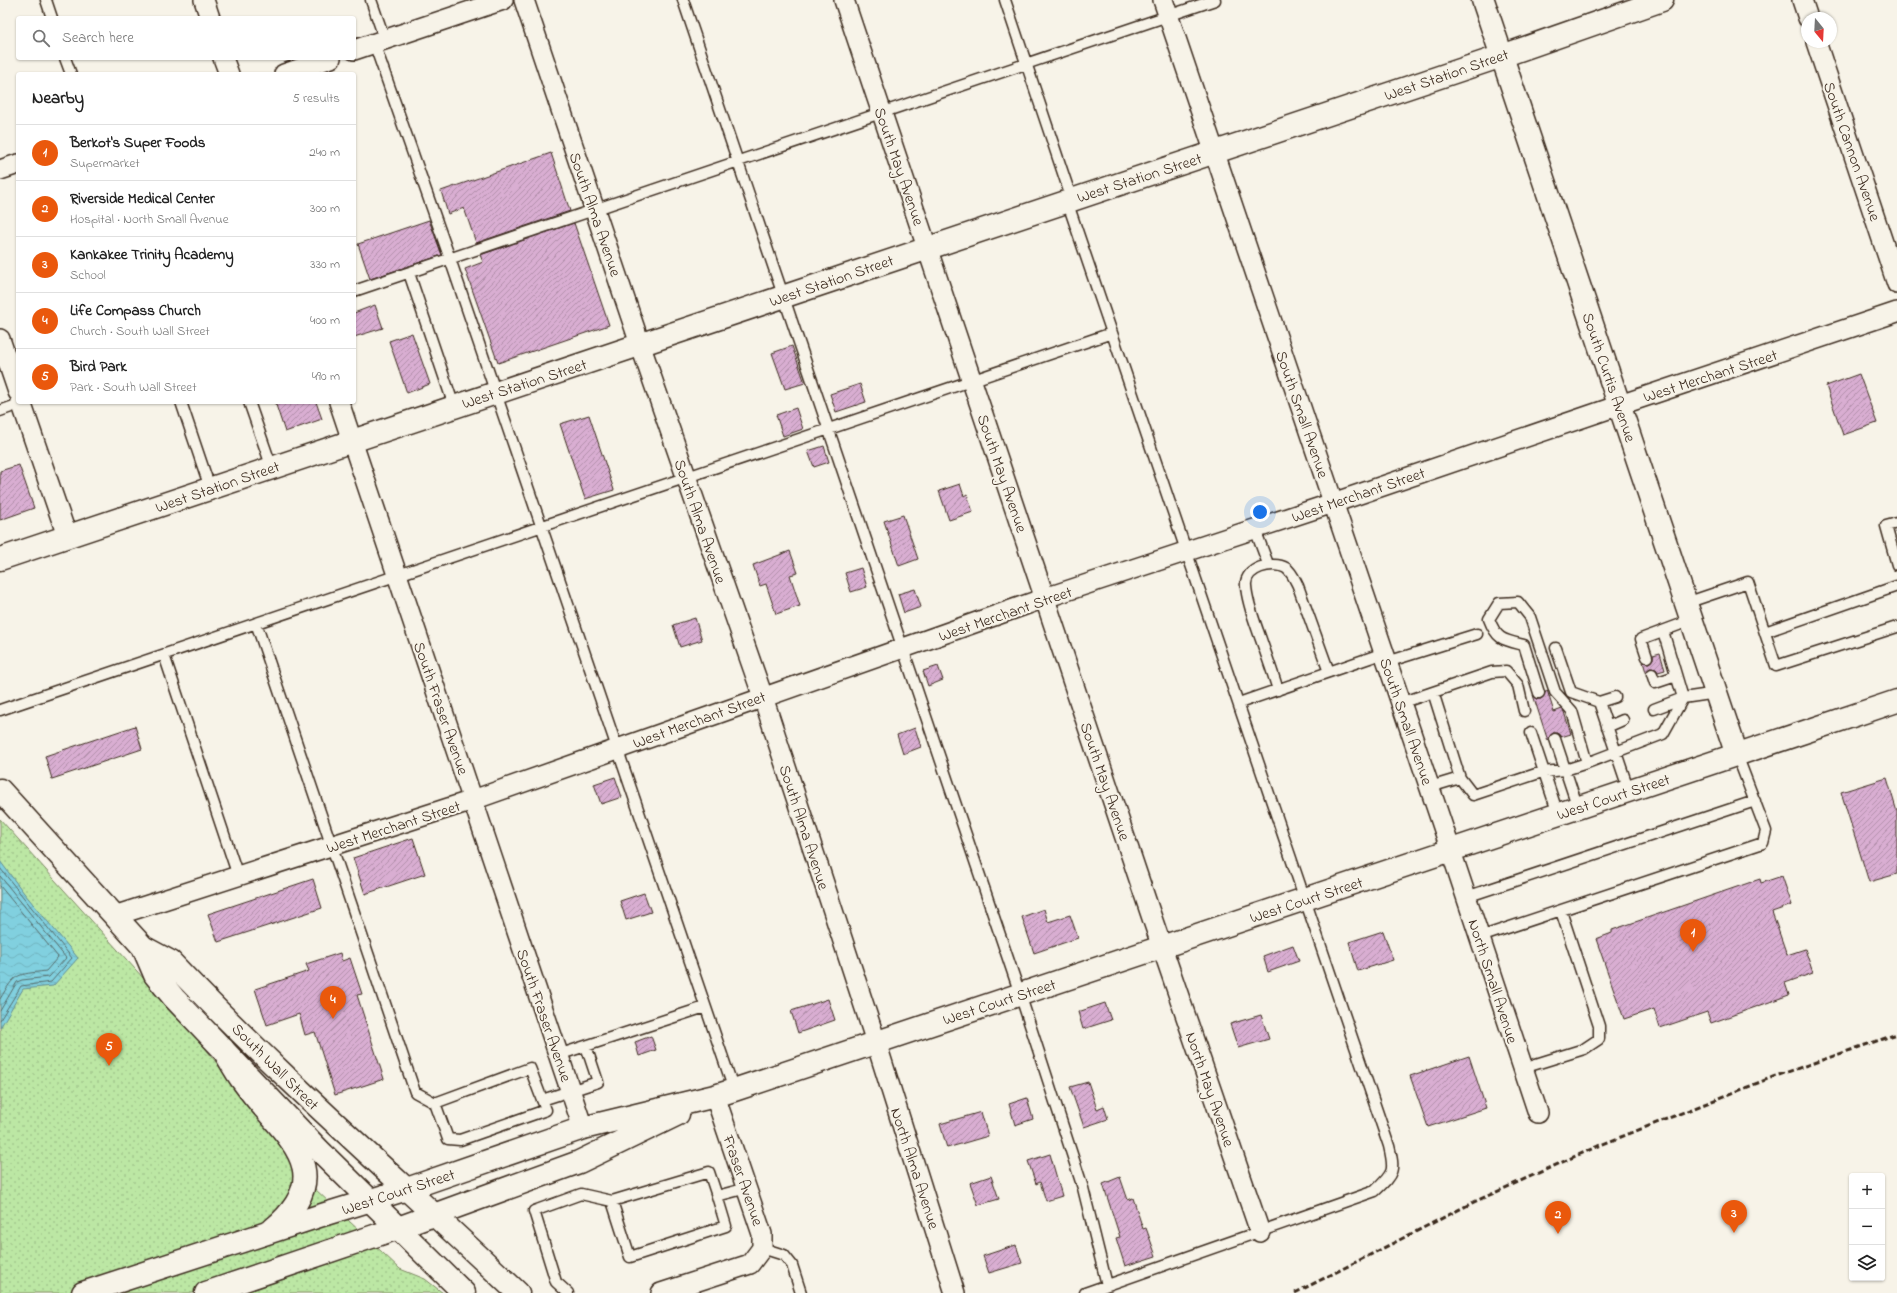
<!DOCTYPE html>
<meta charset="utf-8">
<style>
:root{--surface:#fff;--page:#f2f2f2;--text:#222;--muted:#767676;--line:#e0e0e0;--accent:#ea580c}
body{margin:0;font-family:"Indie Flower",sans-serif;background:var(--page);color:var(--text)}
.controls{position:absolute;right:12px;bottom:12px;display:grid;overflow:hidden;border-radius:4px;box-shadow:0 1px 3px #0004}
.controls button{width:36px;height:36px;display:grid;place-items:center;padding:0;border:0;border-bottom:1px solid var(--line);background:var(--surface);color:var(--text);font:20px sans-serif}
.compass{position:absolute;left:1801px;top:12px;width:36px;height:36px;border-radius:50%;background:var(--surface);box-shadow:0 1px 3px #0004;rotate:162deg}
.you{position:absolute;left:1260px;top:512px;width:14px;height:14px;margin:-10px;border:3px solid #fff;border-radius:50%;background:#1a73e8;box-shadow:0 0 0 6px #1a73e833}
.badge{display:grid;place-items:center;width:26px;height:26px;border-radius:50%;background:var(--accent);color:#fff;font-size:13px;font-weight:700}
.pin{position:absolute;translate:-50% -33px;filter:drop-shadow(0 1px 2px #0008)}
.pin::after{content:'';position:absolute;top:21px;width:14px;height:12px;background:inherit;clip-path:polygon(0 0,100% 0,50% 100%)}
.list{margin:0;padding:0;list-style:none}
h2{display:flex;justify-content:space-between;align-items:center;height:52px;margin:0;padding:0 16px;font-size:17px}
h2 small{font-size:13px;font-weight:400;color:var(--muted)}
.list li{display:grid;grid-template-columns:26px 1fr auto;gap:12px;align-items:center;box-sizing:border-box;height:56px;padding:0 16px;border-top:1px solid var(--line)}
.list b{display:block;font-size:15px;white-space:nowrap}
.list p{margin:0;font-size:13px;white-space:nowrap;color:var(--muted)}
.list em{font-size:13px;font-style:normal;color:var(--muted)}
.icon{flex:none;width:22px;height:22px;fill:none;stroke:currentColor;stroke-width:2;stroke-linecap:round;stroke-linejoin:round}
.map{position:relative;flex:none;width:1897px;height:1293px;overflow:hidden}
.search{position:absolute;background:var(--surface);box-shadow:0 1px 3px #0004;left:16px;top:16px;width:340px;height:44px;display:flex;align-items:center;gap:10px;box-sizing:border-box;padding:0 14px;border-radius:4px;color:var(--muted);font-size:15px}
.panel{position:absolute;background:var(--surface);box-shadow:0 1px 3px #0004;left:16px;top:72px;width:340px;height:332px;border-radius:4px}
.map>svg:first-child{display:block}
</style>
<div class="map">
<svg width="1897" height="1293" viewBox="0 0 1897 1293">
<defs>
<pattern id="grass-dots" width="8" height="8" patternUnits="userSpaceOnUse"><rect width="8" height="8" fill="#bce7a4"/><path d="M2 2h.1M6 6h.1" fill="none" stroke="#a2c68d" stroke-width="1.8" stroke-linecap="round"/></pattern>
<pattern id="water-waves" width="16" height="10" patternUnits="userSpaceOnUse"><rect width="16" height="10" fill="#81d0df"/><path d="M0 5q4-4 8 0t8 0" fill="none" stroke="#70b3bf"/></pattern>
<pattern id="building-hatch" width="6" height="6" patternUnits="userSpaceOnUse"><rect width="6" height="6" fill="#d9aed2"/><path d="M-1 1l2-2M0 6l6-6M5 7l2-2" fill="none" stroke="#b18eaa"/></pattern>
</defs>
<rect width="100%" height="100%" fill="#f7f3e8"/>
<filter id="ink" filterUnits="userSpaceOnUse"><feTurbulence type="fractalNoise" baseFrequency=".025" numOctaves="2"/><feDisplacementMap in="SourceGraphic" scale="8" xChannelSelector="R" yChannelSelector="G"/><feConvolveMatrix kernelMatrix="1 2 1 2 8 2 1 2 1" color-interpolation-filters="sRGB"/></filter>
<g filter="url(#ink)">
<!-- grass -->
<path fill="url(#grass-dots)" stroke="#7c8861" d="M0 819 199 1040 239 1092 280 1139 296 1171 400 1269 425 1279 443 1293H0Z"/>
<!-- water -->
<path fill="url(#water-waves)" stroke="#658e92" d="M0 861 24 893 78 958 53 986 23 989 0 1028Z"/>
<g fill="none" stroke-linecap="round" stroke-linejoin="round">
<!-- shore -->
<path stroke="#576c6b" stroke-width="1" d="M0 868 72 958 51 982 21 986 0 1020
M0 876 66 958 49 977 22 980 17 982 0 1011
M0 886 58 957 46 971C16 975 16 972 0 999"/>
</g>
<!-- building -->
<path fill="url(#building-hatch)" stroke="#3b2a1e" d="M551 153 570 211 476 243 464 208 448 214 441 191Z
M429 220 442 255 370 279 358 244Z
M574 223 609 325 498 363 465 269 483 262 480 255Z
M375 305 383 328 354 337V313Z
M412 333 430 384 407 393 389 341Z
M792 346 805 383 785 389 772 353Z
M1859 374 1877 423 1843 435 1826 386Z
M860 384 866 402 836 412 830 394Z
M275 402H316L322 419 285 432Z
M796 408 803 429 783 436 776 415Z
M589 415 614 490 585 499 560 424Z
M824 446 829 462 814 467 808 451Z
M19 465 34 508 0 520V471Z
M960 484 964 496 967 494 973 512 949 520 939 491Z
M903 515 918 559 899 566 884 521Z
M790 551 798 573 790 575 800 606 776 614 766 584 760 586 753 565Z
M861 568 867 587 851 592 845 573Z
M915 589 921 607 904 613 898 594Z
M695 618 702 640 680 647 673 625Z
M1660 653 1665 670 1658 672 1656 669 1650 668 1646 672 1643 662 1649 663 1653 659V655Z
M938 666 943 680 928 686 923 671Z
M1547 690 1554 712 1562 709 1564 712 1571 734 1561 737 1557 733H1553L1548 741 1533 695 1537 699H1541Z
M135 726 142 749 52 779 45 756Z
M915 728 921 747 903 754 897 735Z
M615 777 622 797 601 804 594 784Z
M1887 778 1897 812V874L1869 882 1841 792Z
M413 838 425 874 365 894 353 858Z
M1782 876 1792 905 1772 912 1787 955 1805 949 1813 973 1785 983 1789 995 1711 1023 1707 1012 1660 1028 1654 1009 1624 1019 1596 939 1612 933V930L1760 879 1761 883Z
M313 879 322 908 218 942 208 914Z
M644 893 651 912 626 920 620 901Z
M1044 909 1048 922 1070 915 1078 938 1034 953 1022 917Z
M1383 931 1393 960 1358 971 1349 942Z
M1293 945 1299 961 1268 972 1263 956Z
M340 953 342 961 350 958 362 994 357 995 384 1079 335 1095 315 1032 305 1035 299 1014 267 1025 255 989 309 971 306 964Z
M828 999 835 1020 798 1033 791 1011Z
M1105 1003 1111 1020 1083 1029 1078 1012Z
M1261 1015 1269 1039 1238 1048 1230 1024Z
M651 1036 656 1050 639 1056 635 1042Z
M1469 1056 1486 1108 1428 1127 1410 1076Z
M1088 1082 1097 1109 1104 1106 1108 1119 1084 1127 1070 1087Z
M1027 1098 1033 1119 1015 1125 1009 1104Z
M981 1112 988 1136 947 1148 940 1124Z
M1050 1154 1062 1196 1046 1201 1040 1182 1036 1184 1028 1161Z
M991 1176 999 1199 978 1205 970 1183Z
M1120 1177 1128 1200 1133 1198 1143 1229 1146 1228 1156 1256 1125 1266 1116 1238 1120 1237 1103 1184Z
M1016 1245 1022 1263 989 1273 983 1256Z"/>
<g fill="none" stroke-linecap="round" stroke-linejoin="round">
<defs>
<path id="lane" d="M46 0 52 18
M371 0 385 40
M683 0 1020 994 1083 1188 1107 1285
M1005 0 1072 200
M374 43 450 259 734 1090
M65 58 71 74
M1067 201 1389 1146C1395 1171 1394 1173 1375 1191L1085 1293
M409 273 454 406
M354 291 1215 0
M181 402 210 488
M249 402 272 468
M0 411 25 402
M1897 523 1886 526 1897 565
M1255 529 1268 564
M1686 603 1748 582 1776 666 1897 627
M256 623 415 1092 435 1103 448 1139 460 1140 546 1110 530 1068 435 1103
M1663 631 1683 698 1717 693
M1765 632 1897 586
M1556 648 1571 692 1599 702
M164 655 238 876
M1647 657 1641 639 1692 620
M1387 662 1477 634
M1652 674 1655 683 1676 676
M1278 690C1272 670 1265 651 1258 631 1253 617 1247 601 1246 586 1244 568 1273 560 1286 568 1292 572 1295 580 1298 586L1329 672
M1433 692 1460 778 1473 795 1542 772 1565 770 1587 763 1663 734 1683 698
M1539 693 1524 645C1503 640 1497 640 1489 619L1499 603 1518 602 1530 617 1555 692 1572 711 1587 763
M1615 697 1599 702 1629 791
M1239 703 1384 653
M1401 703 1492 672 1506 671 1518 685 1524 711
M1654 709 1683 698
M0 710 1112 333
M1607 727 1623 720
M1531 733 1558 814
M1555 739 1578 808
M1430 787 1460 778
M1466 897 1755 801
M1480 937 1763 843 1766 831 1737 755
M558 1055 705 1007
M1523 1068 1584 1049 1599 1039V1026L1561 911
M542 1100 598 1082 586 1046
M612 1201 630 1257 726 1226 717 1196
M762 1248 784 1255 792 1265 801 1293
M568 1293 556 1282 534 1211 581 1194 612 1201 709 1172 717 1196 747 1188"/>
<path id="street" d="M204 0 210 18
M524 0 640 344 763 697 876 1042 955 1293
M844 0 1152 918 1260 1232
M1163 0 1441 821 1538 1113
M1802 0 1808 18
M1816 42 1897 284
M354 50 503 0
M223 58 229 74
M284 74 331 58
M0 170 18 164
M0 339 18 392
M21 402 67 536
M339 402 583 1128
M114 916 473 800 1045 598 1333 503 1620 405 1897 312
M661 1293 750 1264 762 1248V1234L715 1096"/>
<path id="secondary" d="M1483 0 1737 755
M0 559 1502 56 1662 0
M0 790 143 947 171 962C281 1078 402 1183 518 1293
M143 947 155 975 174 998 319 1150 464 1293"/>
<path id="primary" d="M223 1049C230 1061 236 1073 244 1083 280 1134 343 1170 273 1229
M83 1293 319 1216 407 1189 583 1128 715 1096 734 1090 1897 701
M206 1293 398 1228 579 1162 678 1114"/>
</defs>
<!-- lane casing -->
<use href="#lane" stroke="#3b2a1e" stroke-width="13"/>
<!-- street casing -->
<use href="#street" stroke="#3b2a1e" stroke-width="22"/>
<!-- secondary casing -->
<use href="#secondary" stroke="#3b2a1e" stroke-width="25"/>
<!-- primary casing -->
<use href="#primary" stroke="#3b2a1e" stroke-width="25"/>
<!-- lane -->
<use href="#lane" stroke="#f7f3e8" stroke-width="10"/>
<!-- street -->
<use href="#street" stroke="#f7f3e8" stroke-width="19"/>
<!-- secondary -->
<use href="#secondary" stroke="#f7f3e8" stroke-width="22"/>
<!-- primary -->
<use href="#primary" stroke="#f7f3e8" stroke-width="22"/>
<!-- rail -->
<path stroke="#3b2a1e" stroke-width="3" stroke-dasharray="6 3" stroke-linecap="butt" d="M1295 1293 1474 1202 1598 1146 1773 1077 1897 1034"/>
</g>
</g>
<g text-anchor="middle" stroke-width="4" stroke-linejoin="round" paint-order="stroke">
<!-- street labels -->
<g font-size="16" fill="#3b2a1e" stroke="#f7f3e8">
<text transform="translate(1446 74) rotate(-19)" y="6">West Station Street</text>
<text transform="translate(1853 151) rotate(71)" y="6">South Cannon Avenue</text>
<text transform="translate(900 166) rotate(71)" y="6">South May Avenue</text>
<text transform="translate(1139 177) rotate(-18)" y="6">West Station Street</text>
<text transform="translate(596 214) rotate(71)" y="6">South Alma Avenue</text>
<text transform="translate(831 280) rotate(-19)" y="6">West Station Street</text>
<text transform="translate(1710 375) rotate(-18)" y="6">West Merchant Street</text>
<text transform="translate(1610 377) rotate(71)" y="6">South Curtis Avenue</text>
<text transform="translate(524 383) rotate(-18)" y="6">West Station Street</text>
<text transform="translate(1303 414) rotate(71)" y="6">South Small Avenue</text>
<text transform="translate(1003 473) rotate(71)" y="6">South May Avenue</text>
<text transform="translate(217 486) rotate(-19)" y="6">West Station Street</text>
<text transform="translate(1358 494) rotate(-19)" y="6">West Merchant Street</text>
<text transform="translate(701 521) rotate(71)" y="6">South Alma Avenue</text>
<text transform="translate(1005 613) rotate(-19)" y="6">West Merchant Street</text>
<text transform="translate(442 708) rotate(71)" y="6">South Fraser Avenue</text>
<text transform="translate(699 719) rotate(-20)" y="6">West Merchant Street</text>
<text transform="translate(1407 721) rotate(71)" y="6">South Small Avenue</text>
<text transform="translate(1106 781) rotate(71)" y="6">South May Avenue</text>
<text transform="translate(1613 796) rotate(-18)" y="6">West Court Street</text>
<text transform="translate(393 826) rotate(-18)" y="6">West Merchant Street</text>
<text transform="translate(805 827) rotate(72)" y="6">South Alma Avenue</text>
<text transform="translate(1306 899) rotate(-18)" y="6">West Court Street</text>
<text transform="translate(1494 981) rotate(72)" y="6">North Small Avenue</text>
<text transform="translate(999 1001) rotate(-18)" y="6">West Court Street</text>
<text transform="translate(545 1015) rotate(71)" y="6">South Fraser Avenue</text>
<text transform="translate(276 1066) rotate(45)" y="6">South Wall Street</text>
<text transform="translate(1211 1089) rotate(71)" y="6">North May Avenue</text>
<text transform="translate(916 1168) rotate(72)" y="6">North Alma Avenue</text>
<text transform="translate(744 1180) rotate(71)" y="6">Fraser Avenue</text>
<text transform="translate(398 1191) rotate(-18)" y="6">West Court Street</text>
</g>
</g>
</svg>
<div class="controls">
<button>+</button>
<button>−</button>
<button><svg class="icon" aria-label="layers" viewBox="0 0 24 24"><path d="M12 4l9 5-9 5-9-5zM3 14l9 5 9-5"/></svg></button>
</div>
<svg class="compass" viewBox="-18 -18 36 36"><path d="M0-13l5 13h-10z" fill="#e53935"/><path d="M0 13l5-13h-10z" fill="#767676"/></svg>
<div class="you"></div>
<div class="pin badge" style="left:1693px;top:952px">1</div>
<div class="pin badge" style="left:1558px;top:1234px">2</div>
<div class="pin badge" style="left:1734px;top:1233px">3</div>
<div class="pin badge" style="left:333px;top:1019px">4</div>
<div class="pin badge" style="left:109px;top:1066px">5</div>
<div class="search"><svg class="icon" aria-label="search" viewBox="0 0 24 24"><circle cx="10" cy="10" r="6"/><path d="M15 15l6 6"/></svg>Search here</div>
<section class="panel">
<h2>Nearby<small>5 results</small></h2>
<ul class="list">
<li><span class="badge">1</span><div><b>Berkot's Super Foods</b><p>Supermarket</p></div><em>240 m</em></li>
<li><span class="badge">2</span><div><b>Riverside Medical Center</b><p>Hospital · North Small Avenue</p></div><em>300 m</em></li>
<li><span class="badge">3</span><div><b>Kankakee Trinity Academy</b><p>School</p></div><em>330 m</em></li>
<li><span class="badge">4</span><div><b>Life Compass Church</b><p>Church · South Wall Street</p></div><em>400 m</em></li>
<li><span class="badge">5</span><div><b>Bird Park</b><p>Park · South Wall Street</p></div><em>490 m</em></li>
</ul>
</section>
</div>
